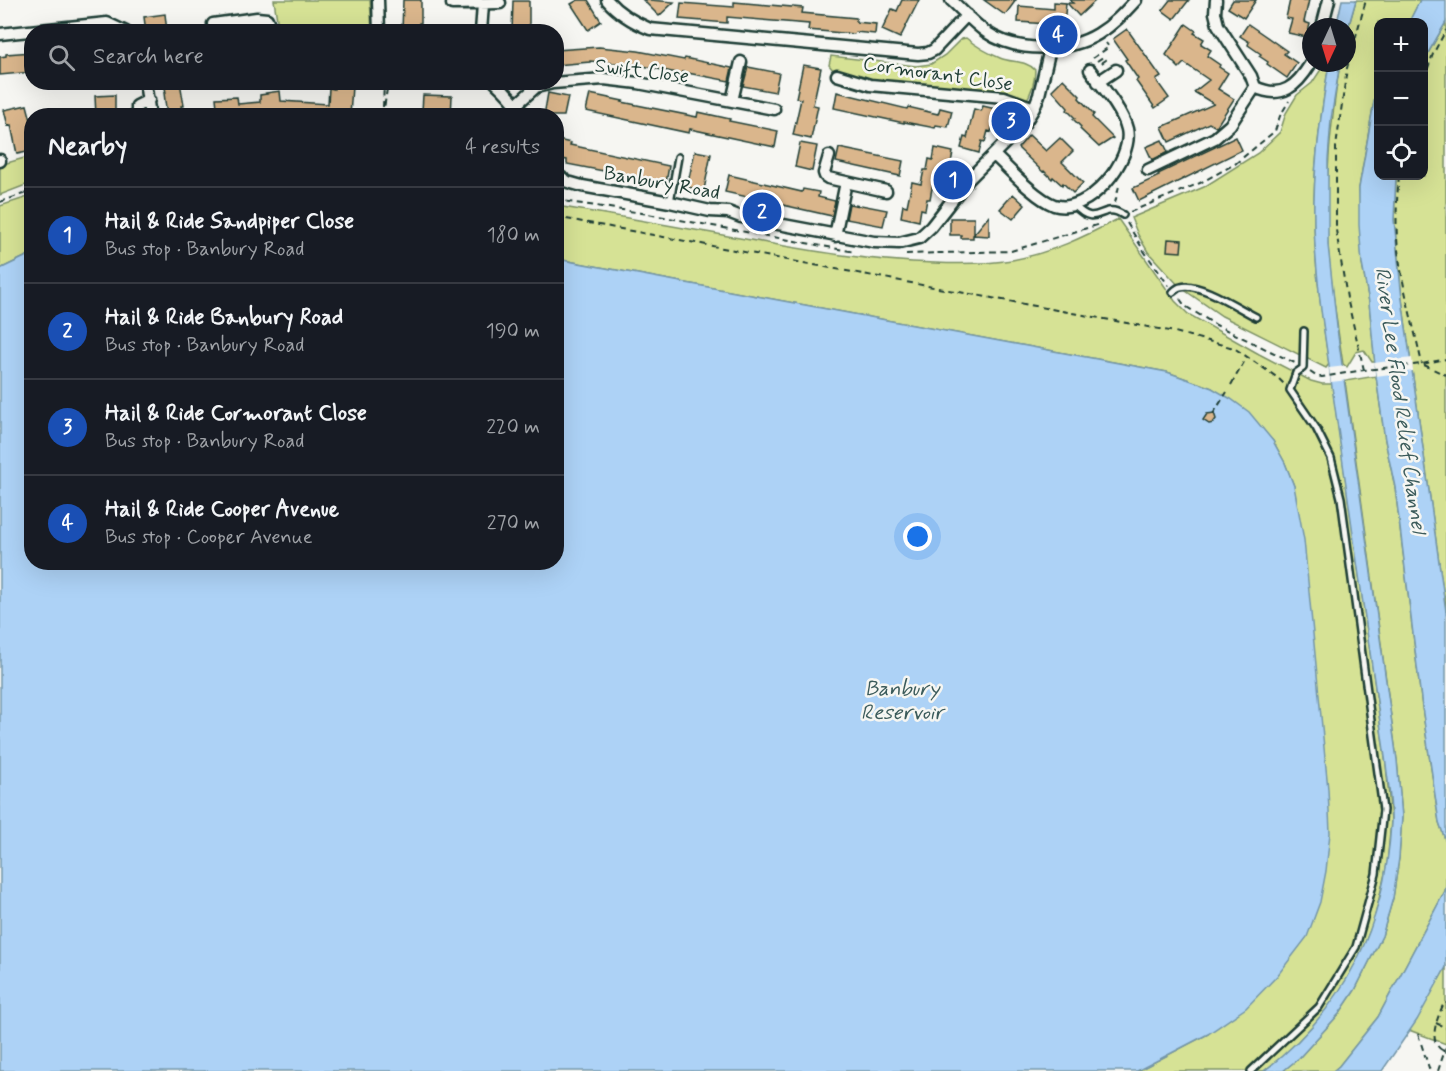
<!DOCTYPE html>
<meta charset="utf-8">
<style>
:root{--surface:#171b24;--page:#20242c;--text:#f1f3f6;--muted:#9ea1a6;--line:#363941;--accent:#d1495b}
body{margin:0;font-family:Mynerve,sans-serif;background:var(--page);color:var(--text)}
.controls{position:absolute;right:18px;top:18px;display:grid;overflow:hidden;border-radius:12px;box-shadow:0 6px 24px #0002}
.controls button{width:54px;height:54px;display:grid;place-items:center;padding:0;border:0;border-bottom:2px solid var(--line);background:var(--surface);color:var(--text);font:30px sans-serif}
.compass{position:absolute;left:1302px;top:18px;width:54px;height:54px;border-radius:50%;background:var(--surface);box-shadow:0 6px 24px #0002;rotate:184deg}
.you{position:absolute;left:918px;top:537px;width:21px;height:21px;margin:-15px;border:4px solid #fff;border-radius:50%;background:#1a73e8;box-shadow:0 0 0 9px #1a73e833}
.badge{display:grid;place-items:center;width:39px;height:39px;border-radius:50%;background:var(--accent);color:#fff;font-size:20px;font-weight:700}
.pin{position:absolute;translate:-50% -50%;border:3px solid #fff;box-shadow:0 2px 6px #0006}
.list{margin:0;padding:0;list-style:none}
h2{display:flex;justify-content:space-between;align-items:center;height:78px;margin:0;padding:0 24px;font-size:26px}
h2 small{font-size:20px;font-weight:400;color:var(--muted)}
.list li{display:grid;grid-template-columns:39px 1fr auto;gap:18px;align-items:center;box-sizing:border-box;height:96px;padding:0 24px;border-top:2px solid var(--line)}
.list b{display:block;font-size:22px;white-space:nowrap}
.list p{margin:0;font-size:20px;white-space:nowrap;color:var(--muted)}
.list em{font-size:20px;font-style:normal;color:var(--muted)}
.icon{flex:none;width:33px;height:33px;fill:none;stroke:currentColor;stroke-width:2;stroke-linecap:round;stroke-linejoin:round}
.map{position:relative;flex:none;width:1446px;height:1071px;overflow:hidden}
.search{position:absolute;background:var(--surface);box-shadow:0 6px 24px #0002;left:24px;top:24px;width:540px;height:66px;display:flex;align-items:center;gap:15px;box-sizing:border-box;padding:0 21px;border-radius:24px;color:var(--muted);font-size:22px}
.panel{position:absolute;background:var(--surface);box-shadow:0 6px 24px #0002;left:24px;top:108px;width:540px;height:462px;border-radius:24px}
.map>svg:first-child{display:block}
</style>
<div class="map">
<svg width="1446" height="1071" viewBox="0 0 1446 1071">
<rect width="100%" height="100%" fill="#f6f6f2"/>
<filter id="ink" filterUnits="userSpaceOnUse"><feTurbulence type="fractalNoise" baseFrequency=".0167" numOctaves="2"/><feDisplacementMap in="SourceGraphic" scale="12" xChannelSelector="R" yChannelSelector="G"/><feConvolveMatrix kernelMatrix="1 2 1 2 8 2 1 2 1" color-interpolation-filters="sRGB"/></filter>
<g filter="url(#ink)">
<!-- green -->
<path fill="#d6e295" stroke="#7a9064" stroke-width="1.5" d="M274 0H370L372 31H285L277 20Z
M1356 0H1420L1409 22H1378V89L1375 96 1359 188 1362 264 1369 302 1375 362H1372L1364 350 1356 352 1347 367 1343 364C1337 325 1331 285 1328 246 1324 184 1331 123 1340 63H1347V32Z
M1446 22V612L1402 299 1394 220 1396 176H1424V66L1428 53Z
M966 38C976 46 988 53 1000 58 1012 63 1026 60 1035 70 1035 83 1032 92 1025 103L870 85 837 75 829 65 831 56 916 66 931 64 945 55 961 39Z
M1323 63H1329C1322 108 1315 154 1314 200 1313 255 1321 310 1329 364L1326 368 1222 316 1180 287 1148 252 1138 235 1131 218 1204 187 1258 153 1280 132 1286 113 1297 95 1312 83 1320 71Z
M31 156V183L0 195V165Z
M31 196V254L0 269V206Z
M556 206C620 216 682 228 745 239 809 251 870 261 935 263 960 264 987 264 1012 260 1051 253 1084 237 1118 219L1175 301 1188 314 1259 354 1311 381 1322 384H1332L1386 764 1391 821 1387 865 1374 920 1360 956 1337 996 1318 1020 1287 1053 1264 1071H1137L1208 1034 1294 486 1285 463 1273 441 1212 388 1167 372 557 259Z
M1376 376 1385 440 1395 487 1422 707 1439 822 1446 842V886L1445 891 1378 1017 1339 1066 1333 1071H1283L1299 1058 1339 1014 1355 990 1382 936 1393 898 1399 858 1402 817 1397 760 1345 381Z
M1446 967V1044L1409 1030Z"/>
<!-- water -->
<path fill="#add2f6" stroke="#7496a8" stroke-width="1.5" d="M1342 0H1356L1347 32V27H1336Z
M1420 0H1446V22L1428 53 1424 66V22H1409Z
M1329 63H1340L1331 119 1328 160V245L1338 336 1397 760 1402 817 1399 858 1393 898 1382 936 1355 990 1339 1014 1299 1058 1283 1071H1264C1346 1007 1385 927 1391 823 1392 804 1388 783 1386 764L1321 310C1317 273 1313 237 1314 200 1315 154 1322 108 1329 63Z
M1378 89V176H1396L1394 220 1402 299 1446 612V842L1439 822 1422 707 1395 487 1385 440 1376 376 1369 302 1362 264 1359 225V188L1375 96Z
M31 254 32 562H556L557 259 1167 372 1212 388 1231 399 1249 412 1273 441 1285 463 1294 486 1304 540 1328 789 1330 833 1326 871 1320 902 1307 937 1277 976 1246 1008 1208 1034 1137 1071H0V269Z
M1446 886V967L1417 1020 1382 1071H1333L1339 1066 1378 1017 1445 891Z"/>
<!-- pier -->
<path fill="#f6f6f2" d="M1412 358 1413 371 1376 376 1374 363Z
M1346 366 1348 380 1331 382 1329 368Z"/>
<!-- building -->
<path fill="#dab68c" stroke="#1f3d34" stroke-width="1.5" d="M403 0H421V23H419V32H402Z
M578 0H588L601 21 588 30 571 4Z
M643 0H650L674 2 659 16Z
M902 0H919L900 38 882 30 892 9 897 11Z
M984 0H1016L1005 15Z
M1070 0H1096L1079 16 1067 3H1073Z
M1170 0H1189L1174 19 1162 10Z
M1233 0H1256L1244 18 1228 8Z
M1290 0H1309L1304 22 1310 24 1307 37 1288 33 1292 19 1286 18Z
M513 1H529V26H525V32H512Z
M734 2 803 8 802 13 856 18V22L876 24 875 34 855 32 854 34 808 30 809 24 727 17V23L679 19 681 3 734 7Z
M1054 2 1066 3 1064 25 1018 22 1019 6 1054 9Z
M165 14 167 32H146L144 17Z
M1186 24 1196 31 1194 33 1204 39 1201 44 1211 50 1207 56 1220 65 1219 67 1228 73 1218 89 1234 99 1216 127 1209 123 1169 142 1162 127 1214 104 1194 92 1209 80 1184 63 1179 68 1166 55Z
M1248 24 1287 51 1284 54 1297 63 1287 78 1267 64 1268 62 1259 56 1261 54 1248 45 1249 42 1240 36Z
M1127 29 1161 77 1156 80 1169 98 1155 108 1136 81 1138 79 1125 60 1127 59 1113 39Z
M599 47 638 51 684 60 685 58 732 68 729 81 682 72V74L638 65 590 61V62L556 65V50Z
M32 52V72L0 75V57L6 56V54Z
M803 65 821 68 813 105 818 106 811 139 793 135 801 99 796 98Z
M748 67 779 73 775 92 743 86Z
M1063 79 1080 96 1079 98 1094 114 1092 117 1113 138 1099 147 1080 129 1081 127 1073 119 1075 118 1067 110 1068 108 1052 90Z
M164 82H180L184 106H181L183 116H167L164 93H166Z
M334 85 352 86 350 116H285V113L260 116H218L216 98 237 97 238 104 260 102V95L267 94 266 93 280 91 281 101 328 104 329 88 334 89Z
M837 92 907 109 908 107 938 114 940 108 952 111 948 127 936 125 935 128 904 122V123L834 108Z
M548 93 568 97 564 116H544Z
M590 94 623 101 622 102 697 117 698 112 730 119 729 121 778 131 775 147 690 129 689 133 586 111Z
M115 95V111H114V116H96L95 96Z
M423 95 452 96 451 116H433V112L422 111Z
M27 105 32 124V151L17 154 11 125 8 126 4 110Z
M983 106 1000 110 997 121 994 120 991 132 988 131 985 142 982 141 979 153 961 148 964 137 967 138 974 109 981 111Z
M1029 135 1046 151 1060 138 1073 151 1062 162 1083 183 1073 193 1063 183 1062 185 1053 177 1052 179 1044 171 1043 172 1018 148Z
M1236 137 1242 150 1139 201 1133 188 1159 176 1158 174Z
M558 140 571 143 570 145 669 166 666 183 567 164V160L556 158Z
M1162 140 1168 152 1152 160 1146 147Z
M800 143 817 146 812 171 795 167Z
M839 148 903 161 900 176 836 162Z
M935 148 953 152 951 163H948L945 174 942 173 940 185 933 183 930 199H927L925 210 921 209 919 221 901 217 903 205 907 206 912 182 921 184 924 170H927L929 159 933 160Z
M695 151 711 154 704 190 687 187Z
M729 175 802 192 803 189 819 192 818 197 835 201 832 216 725 192Z
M1013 194 1025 205 1013 219 1000 209Z
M849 204 860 206 861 205 887 210 883 226 846 219Z
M989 216V236L973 235V238H961V235H950V218H974V234Z
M1168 239 1182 240 1181 252 1167 251Z
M1214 413 1216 419 1213 423 1209 424 1203 420 1207 414Z"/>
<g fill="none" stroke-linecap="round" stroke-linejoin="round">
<defs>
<path id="service" d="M670 202 678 157
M1074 205C1098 231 1101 200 1123 215
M1173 292C1175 290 1179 287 1181 287 1198 281 1240 309 1256 317
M1251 1071 1319 1007 1356 947 1376 874 1383 810 1341 498 1331 458 1316 428 1290 390 1296 373 1303 368 1304 331"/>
<path id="minor" d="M378 0 379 32
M607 0C619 14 633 22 650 29L918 54 928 53 934 50 967 15
M951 0C962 10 973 23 986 32 1015 52 1067 53 1098 34 1113 25 1124 13 1136 0
M1216 0 1215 13 1218 25 1251 76 1255 87C1282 100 1297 86 1311 63
M452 4 500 3
M213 24 257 18 267 19 272 32
M1322 27 1329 0
M481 32 483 4
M0 34 107 23 126 32
M837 75 870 85 1004 97 1034 108
M145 82 150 116
M495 82C506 92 516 103 524 116
M1098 82 1116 70
M732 101 741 62
M517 104 536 87 553 83 604 79 638 83 774 109
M137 116V106L149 100
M994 155C1009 169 1035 198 1054 205 1088 216 1134 159 1127 129 1123 111 1101 85 1090 70
M829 156 824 173 825 176 828 178 886 191
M0 160V161
M1148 170 1215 138 1230 125 1255 87
M556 174 568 182 582 186 670 202 710 211 728 212 741 217 874 242 899 243 919 238 931 227 968 180 1024 124 1034 108 1039 95 1049 53V47
M835 236 846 182"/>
</defs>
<!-- service casing -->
<use href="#service" stroke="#1f3d34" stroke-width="10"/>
<!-- minor casing -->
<use href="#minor" stroke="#1f3d34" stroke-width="15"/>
<!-- path -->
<path stroke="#1f3d34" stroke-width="2" stroke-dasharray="6 4.5" stroke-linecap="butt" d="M1093 58 1109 47 1106 43
M1097 61 1103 57 1106 60 1100 64
M1424 79 1433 54 1446 30
M383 107 384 82
M383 116 388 82
M1399 176C1396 205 1395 235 1400 264 1405 297 1415 331 1422 364
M556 200 642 213 855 252
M0 202 32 191
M1115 203 1119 186
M1130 212 1200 183 1235 164 1275 131 1280 116 1289 101
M556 217 1175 332 1234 348 1278 378 1284 384
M1127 223 1144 251 1169 286
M906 254 1011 251 1097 225
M1180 299 1185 306 1216 325 1295 363
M1424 365 1446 375
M1364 370 1347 298 1336 230V147L1347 68 1366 0
M1310 372 1316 376 1322 377 1364 370 1422 364 1446 359
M1231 385 1244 362
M1213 414 1227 392
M1436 1023 1446 1028
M1418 1034 1430 1071
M1442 1050C1427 1041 1438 1016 1444 1003H1446
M1438 1071 1446 1047"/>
<!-- service -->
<use href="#service" stroke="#f6f6f2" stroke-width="5"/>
<!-- minor -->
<use href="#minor" stroke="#f6f6f2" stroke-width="10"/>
<!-- path-bridge -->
<path stroke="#1f3d34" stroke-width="2" stroke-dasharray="6 4.5" stroke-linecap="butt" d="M1442 1050 1446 1052"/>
</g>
</g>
<g text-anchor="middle" stroke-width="5" stroke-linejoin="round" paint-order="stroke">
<!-- street labels -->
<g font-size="20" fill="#1f3d34" stroke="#f6f6f2">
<text transform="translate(642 70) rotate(7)" y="7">Swift Close</text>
<text transform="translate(938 73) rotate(8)" y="7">Cormorant Close</text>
<text transform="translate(662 182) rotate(10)" y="7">Banbury Road</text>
</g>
<!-- water labels -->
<g font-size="21" font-style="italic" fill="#3b5b5b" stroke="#f6f6f2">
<text transform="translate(1401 400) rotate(82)" y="7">River Lee Flood Relief Channel</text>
<text x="902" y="695">Banbury<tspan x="902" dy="24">Reservoir</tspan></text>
</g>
</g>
</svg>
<div class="controls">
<button>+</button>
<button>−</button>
<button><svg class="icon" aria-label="locate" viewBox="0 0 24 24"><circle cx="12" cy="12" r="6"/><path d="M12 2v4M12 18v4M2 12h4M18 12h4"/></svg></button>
</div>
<svg class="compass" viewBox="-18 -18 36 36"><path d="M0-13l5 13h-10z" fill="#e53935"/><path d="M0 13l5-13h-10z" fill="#9ea1a6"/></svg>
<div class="you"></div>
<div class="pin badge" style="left:953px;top:180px;background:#1a4fb4">1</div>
<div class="pin badge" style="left:762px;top:212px;background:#1a4fb4">2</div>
<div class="pin badge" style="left:1011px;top:121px;background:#1a4fb4">3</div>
<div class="pin badge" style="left:1058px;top:35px;background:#1a4fb4">4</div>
<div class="search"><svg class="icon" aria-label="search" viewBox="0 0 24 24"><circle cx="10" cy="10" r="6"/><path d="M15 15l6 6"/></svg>Search here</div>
<section class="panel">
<h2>Nearby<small>4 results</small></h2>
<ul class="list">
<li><span class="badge" style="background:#1a4fb4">1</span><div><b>Hail &amp; Ride Sandpiper Close</b><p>Bus stop · Banbury Road</p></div><em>180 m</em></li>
<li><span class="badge" style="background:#1a4fb4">2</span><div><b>Hail &amp; Ride Banbury Road</b><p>Bus stop · Banbury Road</p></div><em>190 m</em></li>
<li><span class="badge" style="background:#1a4fb4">3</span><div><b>Hail &amp; Ride Cormorant Close</b><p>Bus stop · Banbury Road</p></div><em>220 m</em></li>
<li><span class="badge" style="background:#1a4fb4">4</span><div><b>Hail &amp; Ride Cooper Avenue</b><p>Bus stop · Cooper Avenue</p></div><em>270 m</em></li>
</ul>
</section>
</div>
